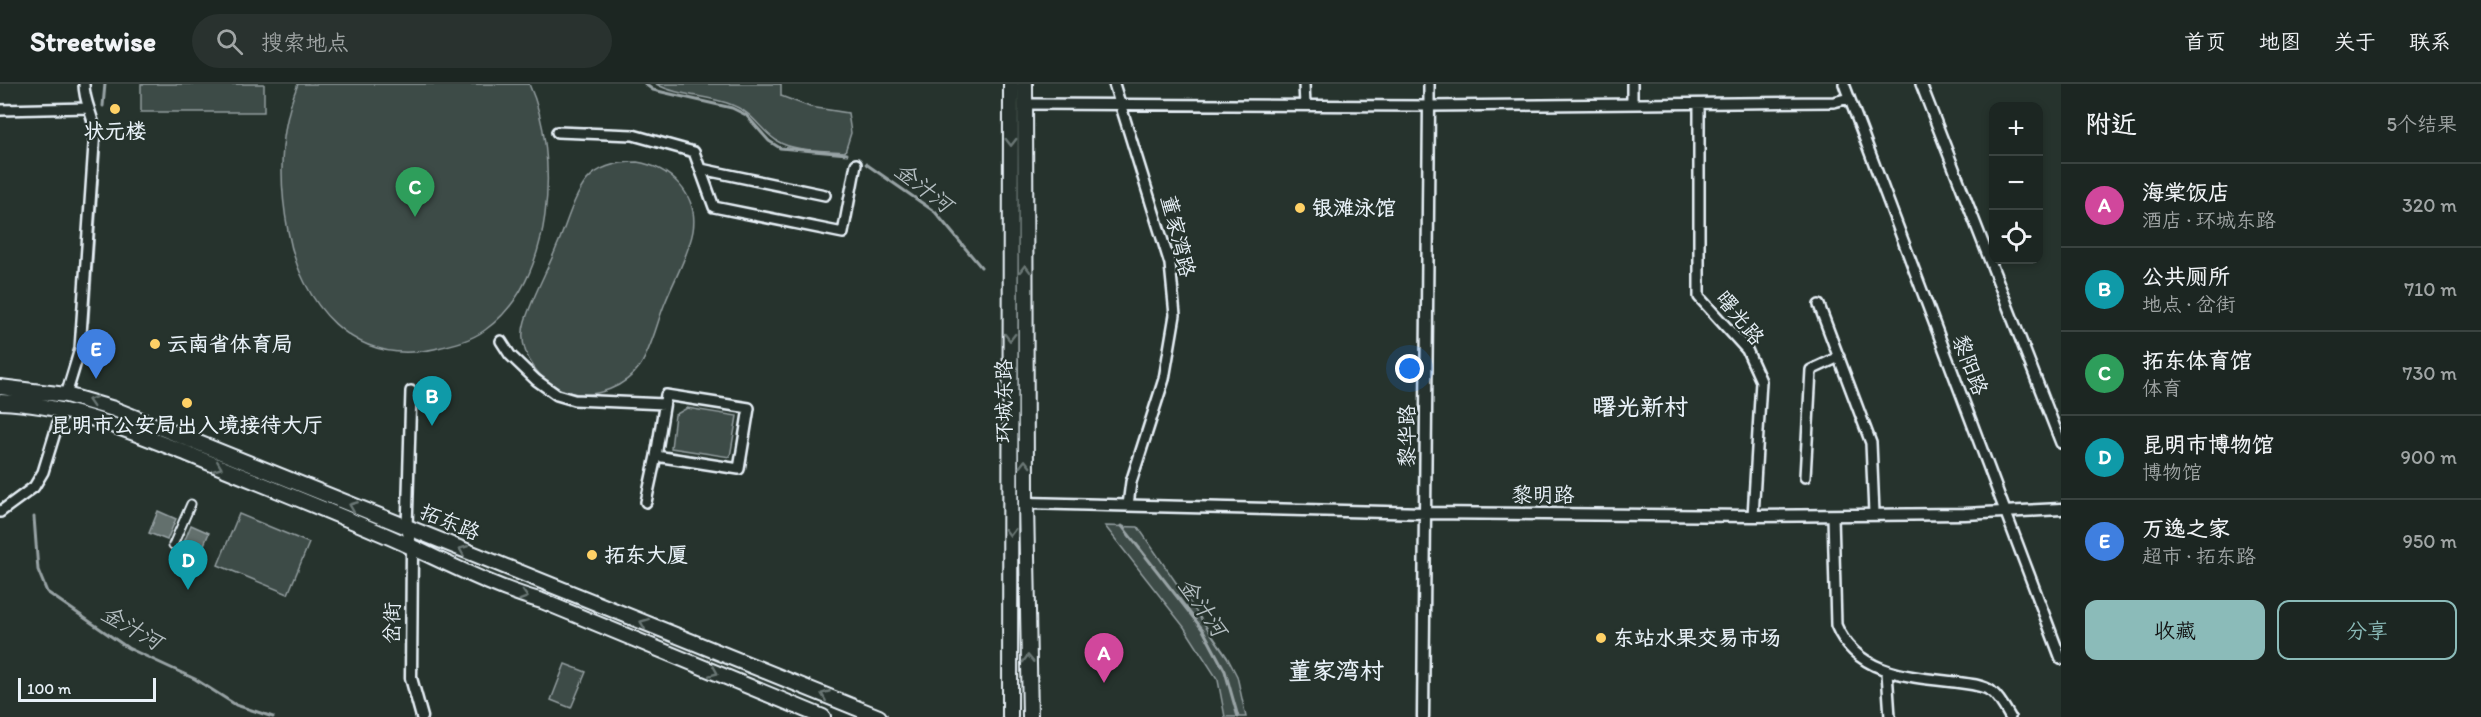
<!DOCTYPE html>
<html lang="zh">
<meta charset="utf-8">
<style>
:root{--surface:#1c2622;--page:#29322f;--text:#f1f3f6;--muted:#a0a5a5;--line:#3a4340;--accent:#8bbbb9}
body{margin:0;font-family:Itim,"LXGW WenKai TC",sans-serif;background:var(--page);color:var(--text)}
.controls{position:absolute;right:18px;top:18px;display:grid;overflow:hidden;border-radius:12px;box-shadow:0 3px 9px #0003}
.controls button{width:54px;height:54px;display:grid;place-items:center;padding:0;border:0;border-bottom:2px solid var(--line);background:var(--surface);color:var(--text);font:30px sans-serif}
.scale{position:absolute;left:18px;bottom:15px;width:138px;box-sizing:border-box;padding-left:6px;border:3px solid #e8f1f8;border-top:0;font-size:16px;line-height:21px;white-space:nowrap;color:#e8f1f8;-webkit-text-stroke:4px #26332d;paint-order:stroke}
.you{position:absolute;left:1410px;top:285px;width:21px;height:21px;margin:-15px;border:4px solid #fff;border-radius:50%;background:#1a73e8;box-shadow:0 0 0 9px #1a73e833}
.badge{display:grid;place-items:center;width:39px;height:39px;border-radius:50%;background:var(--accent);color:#fff;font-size:20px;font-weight:700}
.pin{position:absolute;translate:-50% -50px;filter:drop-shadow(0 2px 3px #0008)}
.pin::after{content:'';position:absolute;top:32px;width:21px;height:18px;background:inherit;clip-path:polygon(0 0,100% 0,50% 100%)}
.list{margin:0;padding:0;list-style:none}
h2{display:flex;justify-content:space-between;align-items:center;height:78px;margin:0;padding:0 24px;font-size:26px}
h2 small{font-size:20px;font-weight:400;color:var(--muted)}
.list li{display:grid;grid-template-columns:39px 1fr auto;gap:18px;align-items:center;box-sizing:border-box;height:84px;padding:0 24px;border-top:2px solid var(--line)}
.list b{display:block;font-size:22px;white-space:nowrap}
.list p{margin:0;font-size:20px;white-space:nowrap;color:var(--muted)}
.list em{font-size:20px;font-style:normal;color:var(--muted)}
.actions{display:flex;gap:12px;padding:18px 24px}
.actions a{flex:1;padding:14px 0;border:2px solid var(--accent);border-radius:12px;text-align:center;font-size:21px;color:var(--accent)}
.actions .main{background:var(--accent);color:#111}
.icon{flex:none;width:33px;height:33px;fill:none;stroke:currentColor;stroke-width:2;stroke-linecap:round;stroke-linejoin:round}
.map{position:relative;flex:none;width:2061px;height:633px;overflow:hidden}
header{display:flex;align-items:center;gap:36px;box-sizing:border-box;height:84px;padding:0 30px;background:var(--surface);border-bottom:2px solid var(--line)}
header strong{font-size:28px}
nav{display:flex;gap:33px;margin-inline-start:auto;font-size:21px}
.search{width:420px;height:54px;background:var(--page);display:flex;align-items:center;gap:15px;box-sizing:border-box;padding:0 21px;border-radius:33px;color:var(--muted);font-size:22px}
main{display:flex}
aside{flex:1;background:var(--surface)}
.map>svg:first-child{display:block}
</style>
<header>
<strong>Streetwise</strong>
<div class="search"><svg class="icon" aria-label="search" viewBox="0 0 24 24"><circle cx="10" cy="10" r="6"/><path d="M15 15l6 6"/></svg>搜索地点</div>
<nav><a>首页</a><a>地图</a><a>关于</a><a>联系</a></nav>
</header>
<main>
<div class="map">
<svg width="2061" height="633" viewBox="0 0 2061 633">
<rect width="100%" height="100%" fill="#26332d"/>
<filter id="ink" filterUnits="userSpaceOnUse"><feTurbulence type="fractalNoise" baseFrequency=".0167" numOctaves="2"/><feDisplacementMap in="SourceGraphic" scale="12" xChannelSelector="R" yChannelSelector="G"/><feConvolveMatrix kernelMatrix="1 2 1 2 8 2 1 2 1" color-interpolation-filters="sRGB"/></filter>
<g filter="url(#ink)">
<!-- green -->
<path fill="#3e4b47" stroke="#939ea0" stroke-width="1.5" d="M141 0H264V28H141Z
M298 0H529C561 71 554 198 485 246 470 257 451 261 434 265 353 283 301 220 288 147 279 99 279 46 298 0Z
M656 0H781V12L810 23 848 29 851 49 845 68C825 66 794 68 777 57 756 43 756 29 727 19 704 11 678 12 656 0Z
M637 78C670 83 699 111 693 147 689 170 674 196 665 219 657 238 652 264 640 282 625 303 597 314 572 309 542 303 515 269 525 237 533 212 547 187 557 162 566 142 573 113 587 96 599 82 619 78 637 78Z
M687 324 737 332 730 373 671 364 675 331Z
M239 430 309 459 288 510 218 481Z
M1105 442 1138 443 1227 573 1237 592 1246 633H1225L1218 596 1184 543Z
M565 580 586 588 571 624 551 616Z"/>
<!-- water -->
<path fill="#636f6d" stroke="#98a3a5" stroke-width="1.5" d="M158 427 176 435 167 456 149 449Z
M191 441 209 449 200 470 182 463Z"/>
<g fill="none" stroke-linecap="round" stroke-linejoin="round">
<!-- stream -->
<path stroke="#98a3a5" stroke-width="3" d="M645 0 653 6 732 24 746 31 769 57 780 64 847 70
M103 22 105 0
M866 80 935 128 981 183
M88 238 100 60
M34 433 38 486 47 508 128 564 195 595 236 621 273 633
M1122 442 1203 546 1225 587 1238 633"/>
<defs>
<path id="pedestrian" d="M173 461 191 420"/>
<path id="minor" d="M1114 0 1170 180 1175 231 1164 295 1131 398 1128 421
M1304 0 1305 21
M1844 0 2061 575
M1921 0 2061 359
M1025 20 1429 22 1834 18 1849 14
M1632 20V0
M1699 20V213L1747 266 1761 297 1753 432
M1429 22V0
M0 26 88 24
M557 48 633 51 694 68 714 123 843 149 856 80
M701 85 825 111
M1819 221 1871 359 1874 429
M501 257 510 271 536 296 557 311 574 316 664 320
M66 311 80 265 95 46C92 29 84 17 84 0
M666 311 749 324 739 385 656 372Z
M1805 393 1811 286 1839 273
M646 418 656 372
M0 428 34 403 43 388 62 326
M1833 432 1836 541C1856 590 1909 593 1955 598 1966 600 1981 600 1991 607 1999 613 2005 624 2010 633
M407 444 411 307
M1887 588 1890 633"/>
<path id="tertiary" d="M1026 419 1426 429 1753 432 1965 430 2061 425
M407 444 412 465 411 594 422 633
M1423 633 1429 22"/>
<path id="primary" d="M1025 0 1026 419 1030 633
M0 303 66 311 114 325 879 633
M0 318C67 320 127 346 188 370 251 396 315 421 378 448 433 471 485 501 542 517L823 633
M1010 633 1011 0"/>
</defs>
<!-- pedestrian casing -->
<use href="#pedestrian" stroke="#e8f1f8" stroke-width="11"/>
<!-- minor casing -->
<use href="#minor" stroke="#e8f1f8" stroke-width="14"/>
<!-- tertiary casing -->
<use href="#tertiary" stroke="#e8f1f8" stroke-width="15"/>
<!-- primary casing -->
<use href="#primary" stroke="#e8f1f8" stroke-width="18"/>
<!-- pedestrian -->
<use href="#pedestrian" stroke="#26332d" stroke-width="7"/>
<!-- minor -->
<use href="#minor" stroke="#26332d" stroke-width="9"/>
<!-- tertiary -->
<use href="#tertiary" stroke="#26332d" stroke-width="10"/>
<!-- primary -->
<use href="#primary" stroke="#26332d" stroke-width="14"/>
</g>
<!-- one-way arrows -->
<defs><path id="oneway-chevron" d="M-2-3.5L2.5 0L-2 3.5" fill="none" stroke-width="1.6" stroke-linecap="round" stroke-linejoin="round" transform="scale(1.5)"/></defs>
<g stroke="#6a7674">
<use href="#oneway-chevron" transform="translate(1011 58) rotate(90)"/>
<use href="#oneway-chevron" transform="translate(1025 185) rotate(-90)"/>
<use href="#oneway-chevron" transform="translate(1010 253) rotate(90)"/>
<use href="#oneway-chevron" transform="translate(92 317) rotate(-163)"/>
<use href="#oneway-chevron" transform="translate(1025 380) rotate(-90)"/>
<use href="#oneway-chevron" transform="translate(218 383) rotate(22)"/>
<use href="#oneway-chevron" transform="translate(353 422) rotate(-158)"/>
<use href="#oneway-chevron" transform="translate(1010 448) rotate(89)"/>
<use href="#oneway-chevron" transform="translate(463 466) rotate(-158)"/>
<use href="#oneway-chevron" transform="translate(524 512) rotate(17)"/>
<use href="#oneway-chevron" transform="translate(644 539) rotate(-158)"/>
<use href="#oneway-chevron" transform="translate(1028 575) rotate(-92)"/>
<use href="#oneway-chevron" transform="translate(714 588) rotate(23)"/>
<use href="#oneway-chevron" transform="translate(825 611) rotate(-158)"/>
</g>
</g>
<!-- markers -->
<g fill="#ffd166" stroke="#26332d" stroke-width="2">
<circle cx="115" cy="25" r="6"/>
<circle cx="1300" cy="124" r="6"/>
<circle cx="155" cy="260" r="6"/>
<circle cx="187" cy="319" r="6"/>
<circle cx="592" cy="471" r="6"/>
<circle cx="1601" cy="554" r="6"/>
</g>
<g text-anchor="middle" stroke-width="4.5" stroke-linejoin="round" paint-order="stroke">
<!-- poi labels -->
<g font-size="21" font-weight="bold" fill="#e8f1f8" stroke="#26332d" text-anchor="start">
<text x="115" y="54" text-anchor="middle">状元楼</text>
<text x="1312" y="131">银滩泳馆</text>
<text x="167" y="267">云南省体育局</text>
<text x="187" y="348" text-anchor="middle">昆明市公安局出入境接待大厅</text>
<text x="604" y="478">拓东大厦</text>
<text x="1613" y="561">东站水果交易市场</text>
</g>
<!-- street labels -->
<g font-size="21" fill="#e8f1f8" stroke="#26332d">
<text transform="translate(1178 152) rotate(76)" y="7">董家湾路</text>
<text transform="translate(1740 234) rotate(51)" y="7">曙光路</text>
<text transform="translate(1970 281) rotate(69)" y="7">黎阳路</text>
<text transform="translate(1004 317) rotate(-90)" y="7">环城东路</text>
<text transform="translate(1407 352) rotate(-90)" y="7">黎华路</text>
<text x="1543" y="418">黎明路</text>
<text transform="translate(450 438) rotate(22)" y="7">拓东路</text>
<text transform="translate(392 539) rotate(-89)" y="7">岔街</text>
</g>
<!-- water labels -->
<g font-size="22" font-style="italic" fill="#b3bdc0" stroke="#26332d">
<text transform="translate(924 103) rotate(38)" y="8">金汁河</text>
<text transform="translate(1203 523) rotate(55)" y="8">金汁河</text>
<text transform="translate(132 543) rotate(30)" y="8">金汁河</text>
</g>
<!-- quarter labels -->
<g font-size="24" font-weight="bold" fill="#e8f1f8" stroke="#26332d">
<text x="1640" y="331">曙光新村</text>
<text x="1336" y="595">董家湾村</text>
</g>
</g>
</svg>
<div class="controls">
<button>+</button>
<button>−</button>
<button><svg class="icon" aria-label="locate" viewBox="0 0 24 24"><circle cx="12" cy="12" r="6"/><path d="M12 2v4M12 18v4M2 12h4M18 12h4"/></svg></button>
</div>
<div class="scale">100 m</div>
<div class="you"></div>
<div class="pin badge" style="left:1104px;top:599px;background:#d1479c">A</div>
<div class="pin badge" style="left:432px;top:342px;background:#0f9aa8">B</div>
<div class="pin badge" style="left:415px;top:133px;background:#2e9e5b">C</div>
<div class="pin badge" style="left:188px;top:506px;background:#0f9aa8">D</div>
<div class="pin badge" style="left:96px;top:295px;background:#3f7fe0">E</div>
</div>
<aside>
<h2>附近<small>5个结果</small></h2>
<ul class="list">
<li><span class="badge" style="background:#d1479c">A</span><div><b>海棠饭店</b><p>酒店 · 环城东路</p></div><em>320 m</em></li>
<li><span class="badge" style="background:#0f9aa8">B</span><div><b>公共厕所</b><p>地点 · 岔街</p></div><em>710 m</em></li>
<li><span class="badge" style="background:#2e9e5b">C</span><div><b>拓东体育馆</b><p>体育</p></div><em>730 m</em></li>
<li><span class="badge" style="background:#0f9aa8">D</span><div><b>昆明市博物馆</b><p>博物馆</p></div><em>900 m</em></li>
<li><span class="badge" style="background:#3f7fe0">E</span><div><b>万逸之家</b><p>超市 · 拓东路</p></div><em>950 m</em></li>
</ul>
<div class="actions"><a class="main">收藏</a><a>分享</a></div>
</aside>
</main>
